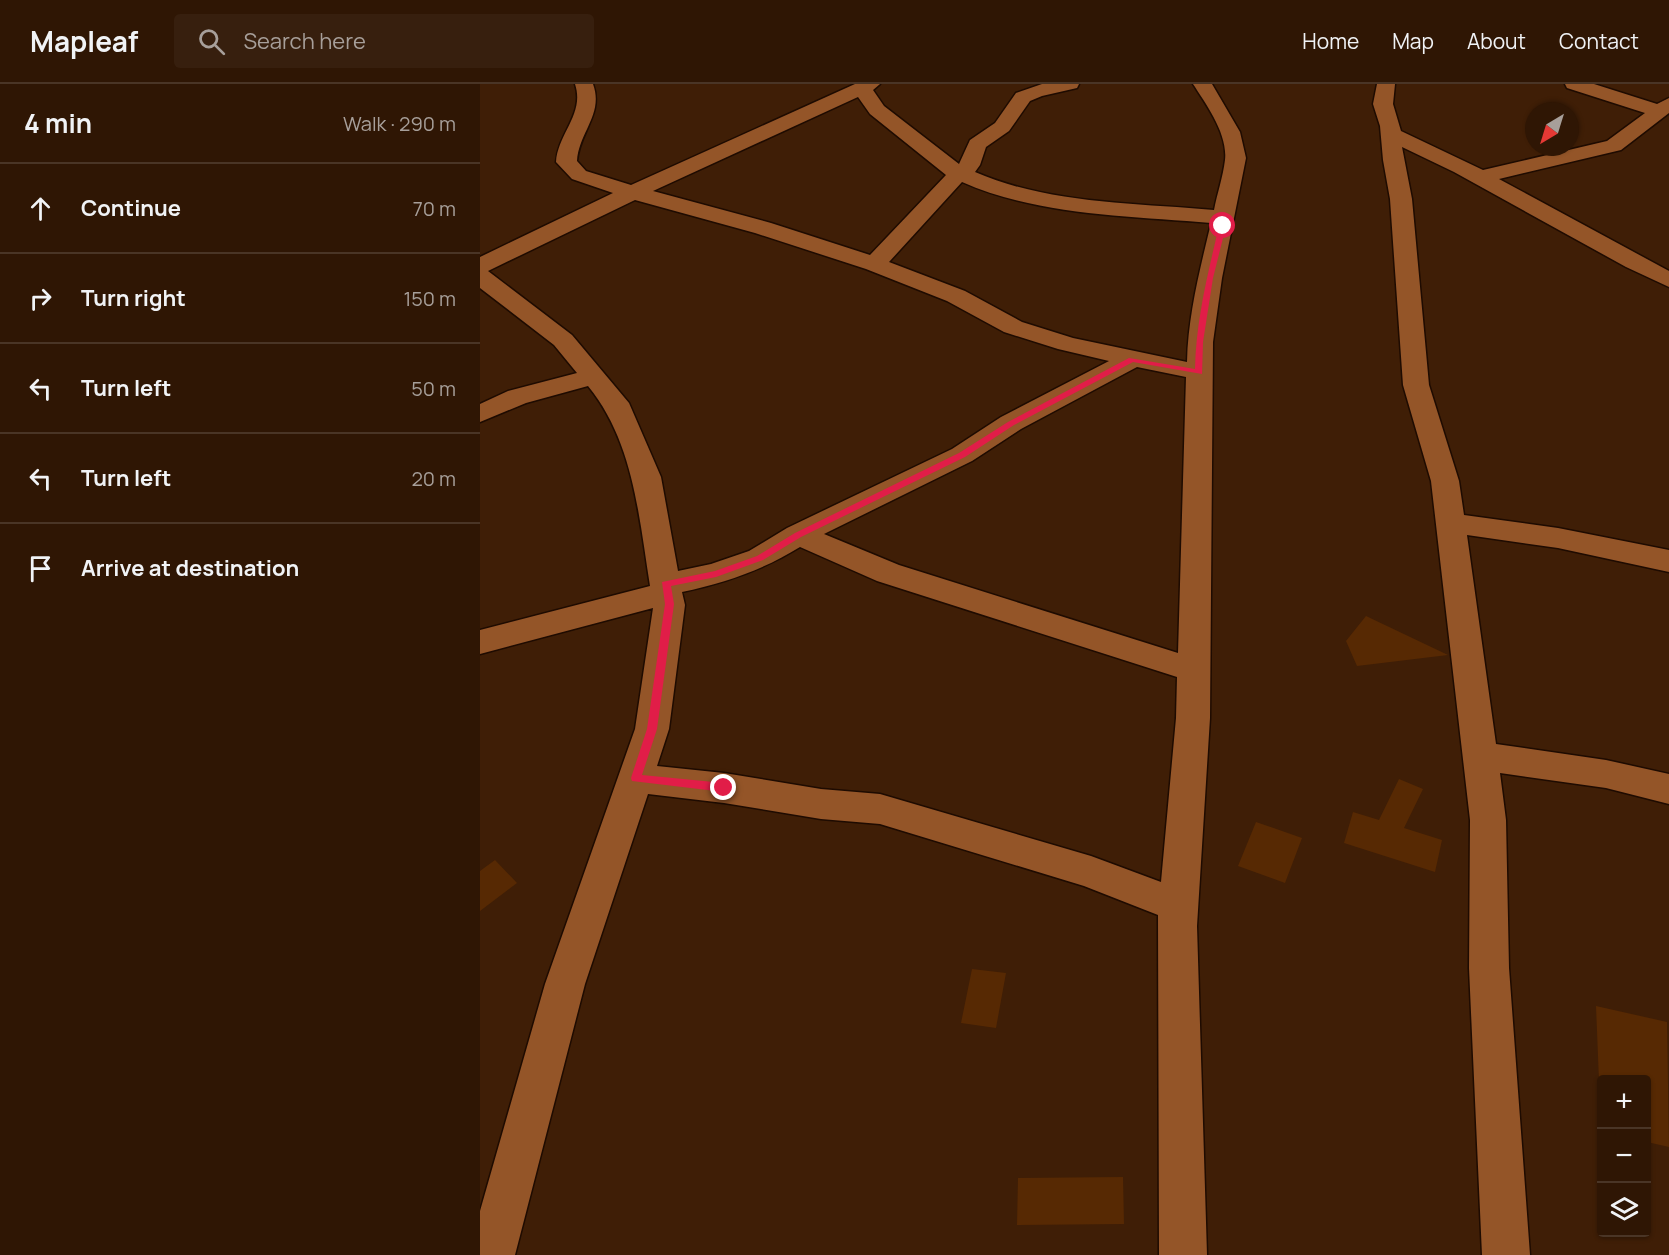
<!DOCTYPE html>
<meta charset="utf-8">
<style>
:root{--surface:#2f1604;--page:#371f0e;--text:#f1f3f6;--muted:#a79f9a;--line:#4a3526}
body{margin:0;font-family:Manrope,sans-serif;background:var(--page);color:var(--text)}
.controls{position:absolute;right:18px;bottom:18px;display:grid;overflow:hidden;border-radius:6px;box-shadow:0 2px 4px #0004}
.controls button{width:54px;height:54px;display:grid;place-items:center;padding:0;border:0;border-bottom:2px solid var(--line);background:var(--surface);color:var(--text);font:30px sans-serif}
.compass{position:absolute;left:1045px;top:18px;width:54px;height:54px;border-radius:50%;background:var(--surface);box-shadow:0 2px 4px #0004;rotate:218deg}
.stop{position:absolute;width:18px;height:18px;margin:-14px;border:4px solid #e11d48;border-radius:50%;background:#fff}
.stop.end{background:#e11d48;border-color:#fff;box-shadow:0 2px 6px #0008}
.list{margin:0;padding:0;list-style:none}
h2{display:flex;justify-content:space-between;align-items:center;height:78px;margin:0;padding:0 24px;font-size:26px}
h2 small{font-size:20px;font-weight:400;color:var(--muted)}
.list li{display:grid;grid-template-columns:39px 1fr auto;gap:18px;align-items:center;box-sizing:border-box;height:90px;padding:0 24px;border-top:2px solid var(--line)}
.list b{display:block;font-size:22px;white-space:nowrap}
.list em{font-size:20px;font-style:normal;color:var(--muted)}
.icon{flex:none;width:33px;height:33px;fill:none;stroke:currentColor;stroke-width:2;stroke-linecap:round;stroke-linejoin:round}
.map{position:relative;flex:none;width:1189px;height:1171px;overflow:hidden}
header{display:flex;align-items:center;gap:36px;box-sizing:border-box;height:84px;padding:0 30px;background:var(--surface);border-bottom:2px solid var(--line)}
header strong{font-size:28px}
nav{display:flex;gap:33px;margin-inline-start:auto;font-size:21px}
.search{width:420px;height:54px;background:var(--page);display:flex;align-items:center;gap:15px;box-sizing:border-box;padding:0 21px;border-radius:6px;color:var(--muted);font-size:22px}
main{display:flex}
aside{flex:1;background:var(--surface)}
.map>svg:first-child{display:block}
</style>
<header>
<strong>Mapleaf</strong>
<div class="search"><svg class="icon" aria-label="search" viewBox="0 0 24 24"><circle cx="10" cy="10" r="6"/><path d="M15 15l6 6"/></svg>Search here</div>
<nav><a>Home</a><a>Map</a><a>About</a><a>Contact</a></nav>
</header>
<main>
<aside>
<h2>4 min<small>Walk · 290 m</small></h2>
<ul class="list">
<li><svg class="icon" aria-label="ahead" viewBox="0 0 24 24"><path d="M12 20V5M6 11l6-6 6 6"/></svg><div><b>Continue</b></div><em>70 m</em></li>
<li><svg class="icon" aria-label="right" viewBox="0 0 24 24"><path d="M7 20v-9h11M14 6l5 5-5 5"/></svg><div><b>Turn right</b></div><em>150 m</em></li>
<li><svg class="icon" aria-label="left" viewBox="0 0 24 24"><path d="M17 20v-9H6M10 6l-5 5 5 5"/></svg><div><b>Turn left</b></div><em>50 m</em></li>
<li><svg class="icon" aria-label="left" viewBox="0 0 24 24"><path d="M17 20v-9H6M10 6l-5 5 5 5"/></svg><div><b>Turn left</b></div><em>20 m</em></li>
<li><svg class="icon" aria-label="arrive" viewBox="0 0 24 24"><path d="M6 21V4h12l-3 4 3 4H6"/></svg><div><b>Arrive at destination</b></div></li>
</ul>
</aside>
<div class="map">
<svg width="1189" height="1171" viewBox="0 0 1189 1171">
<rect width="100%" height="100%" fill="#3f1e06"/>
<!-- building -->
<path fill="#572903" d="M886 532 968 571 877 582 866 557Z
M919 695 943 705 924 744 962 756 955 788 864 759 873 728 899 736Z
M776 738 822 754 805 799 758 782Z
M15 776 37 799 0 827V787Z
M492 885 526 889 516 944 481 939Z
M1116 922 1187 938 1189 1063 1167 1058V996H1122L1121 1047Z
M643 1093 644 1140 537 1141 538 1094Z"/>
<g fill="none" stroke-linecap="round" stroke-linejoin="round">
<defs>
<path id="minor" d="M95 0H113C124 30 99 48 97 77L106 87 151 101 375 0H400L393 6 404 22 479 80 490 56 515 39 536 9 562 0H599L597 4 562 12 550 17 529 47 506 63 500 81 495 88C569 120 654 119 734 126 737 110 743 93 745 76 748 50 726 20 713 0H732L760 48 766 74 742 194 733 258 730 634 717 842 727 1171H679L678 831 604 802 400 740 341 735 244 719 168 710 105 900 35 1171H0V1127L65 900 155 645 173 524 0 570V546L170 502C159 434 154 358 108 302L46 319 0 338V320L28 307 97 289 74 261 0 204V173L133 109 92 95 76 78C78 49 105 30 95 0ZM378 13 390 30 466 91 390 171 291 139 173 107ZM482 98C559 132 648 132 731 139 720 185 708 231 707 278L593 254 542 238 485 207 409 178ZM155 116 275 149 386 185 467 217 524 248 578 265 629 277 521 333 472 365 307 444 269 467 231 480 198 487 181 393 149 319 92 251 8 187ZM657 283 706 293 698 569 419 481 344 450 492 377 541 345ZM320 463 397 497 697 593 696 634 681 798 611 772 400 710 341 705 244 689 177 682 189 645 205 521 202 508C245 499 283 486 320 463Z
M897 0H915L913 20 921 47 1003 86 1127 57 1165 29 1087 4 1085 0H1114L1177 20 1189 14V29L1141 66 1019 95 1189 187V203L1146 183 974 88 922 63 932 115 949 301 979 397 984 431 1078 444 1189 466V488L1078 464 987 451 1016 660 1126 676 1189 690V720L1126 704 1020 689 1026 736 1029 884 1050 1171H1002L989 884 990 736 951 397 923 301 910 115 903 76 900 42 893 20Z"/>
</defs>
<!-- minor casing -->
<use href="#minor" stroke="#1e0b01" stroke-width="3"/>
<!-- minor -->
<use href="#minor" fill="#945528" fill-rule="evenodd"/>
</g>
<!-- route -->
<path fill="#e11d48" d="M743 140 746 142 733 194 723 258 722 290 653 278 534 341 485 373 321 453 283 476 236 493 191 502 194 520 177 645 162 691 244 699 249 704 244 708 152 697 151 694 167 645 185 520 182 498 235 487 277 472 315 449 479 369 528 338 649 274 715 285C716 236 728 189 739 142Z"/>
</svg>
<div class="controls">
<button>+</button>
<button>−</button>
<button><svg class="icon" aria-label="layers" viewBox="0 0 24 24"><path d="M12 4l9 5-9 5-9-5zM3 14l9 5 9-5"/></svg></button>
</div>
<svg class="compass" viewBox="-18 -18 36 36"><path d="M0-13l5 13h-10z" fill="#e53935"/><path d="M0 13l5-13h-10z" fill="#a79f9a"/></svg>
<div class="stop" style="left:743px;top:142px"></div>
<div class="stop end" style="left:244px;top:704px"></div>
</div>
</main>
